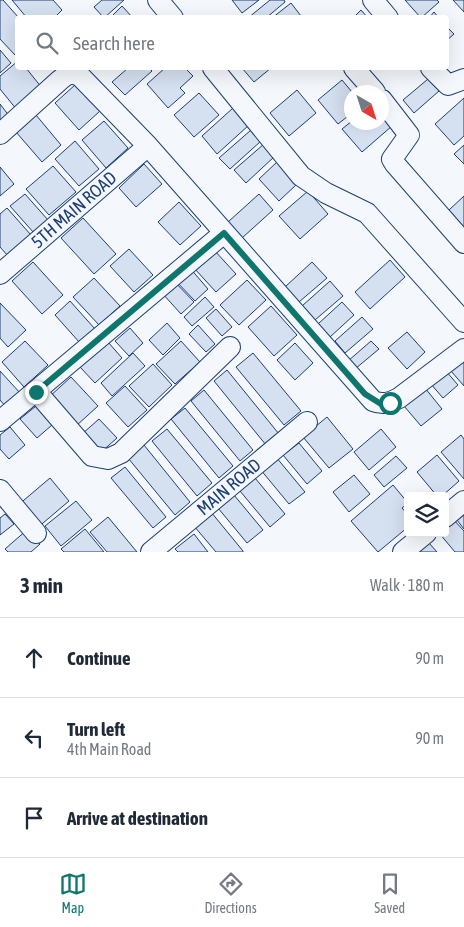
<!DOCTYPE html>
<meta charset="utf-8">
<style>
:root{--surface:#fff;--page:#f6f6f7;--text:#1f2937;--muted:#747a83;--line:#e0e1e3;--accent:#0f766e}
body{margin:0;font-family:"Asap Condensed",sans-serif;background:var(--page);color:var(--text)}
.controls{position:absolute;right:15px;bottom:15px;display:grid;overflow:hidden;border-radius:5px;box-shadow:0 5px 20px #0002}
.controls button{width:45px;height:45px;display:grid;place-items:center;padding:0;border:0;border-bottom:1px solid var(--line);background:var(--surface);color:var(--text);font:25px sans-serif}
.compass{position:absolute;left:344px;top:85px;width:45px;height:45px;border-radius:50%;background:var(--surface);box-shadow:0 5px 20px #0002;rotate:141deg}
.stop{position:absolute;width:15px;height:15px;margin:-11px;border:4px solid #0f766e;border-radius:50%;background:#fff}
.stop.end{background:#0f766e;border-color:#fff;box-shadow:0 1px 5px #0008}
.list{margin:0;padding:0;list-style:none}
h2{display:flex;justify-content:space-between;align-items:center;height:65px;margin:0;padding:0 20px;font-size:21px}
h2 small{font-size:16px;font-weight:400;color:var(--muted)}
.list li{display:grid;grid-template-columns:32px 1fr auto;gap:15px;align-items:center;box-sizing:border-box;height:80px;padding:0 20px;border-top:1px solid var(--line)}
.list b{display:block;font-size:19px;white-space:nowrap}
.list p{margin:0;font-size:16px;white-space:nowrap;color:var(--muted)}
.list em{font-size:16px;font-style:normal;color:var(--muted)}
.icon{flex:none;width:28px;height:28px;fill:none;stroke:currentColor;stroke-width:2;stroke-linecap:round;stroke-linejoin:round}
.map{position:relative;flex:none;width:464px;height:552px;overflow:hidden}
.search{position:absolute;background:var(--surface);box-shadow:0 5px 20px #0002;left:15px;right:15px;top:15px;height:55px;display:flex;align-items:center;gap:12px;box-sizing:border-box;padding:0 18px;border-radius:5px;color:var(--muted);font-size:19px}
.sheet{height:305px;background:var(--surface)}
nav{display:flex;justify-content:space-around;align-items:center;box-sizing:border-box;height:70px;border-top:1px solid var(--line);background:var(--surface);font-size:14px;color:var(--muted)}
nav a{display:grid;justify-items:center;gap:2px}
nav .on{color:var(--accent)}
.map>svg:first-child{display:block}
</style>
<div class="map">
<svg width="464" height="552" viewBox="0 0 464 552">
<rect width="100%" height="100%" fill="#f4f7fb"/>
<!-- building -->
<path fill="#d5e0f0" stroke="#1d3f73" d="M0 0H3L19 18 18 53 15 55 0 39Z
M12 0H53L62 10 54 18H27Z
M102 0H124L104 18 94 7Z
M232 0H259L242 13Z
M270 0H284L285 2 266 18H248Z
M405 0H437L439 2 421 18Z
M453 0H464V12Z
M291 3 301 16 272 18Z
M122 6 133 18H110Z
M361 10 368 18H353Z
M434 12 439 18H429Z
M446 26 454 34 446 41Z
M0 50 11 63 0 73Z
M18 61V68H26L42 88 17 110 0 89V76Z
M128 68H149L152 71 125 95 112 82Z
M165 68H185L193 76 180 88 185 93 168 108 147 84Z
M242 68H271L254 82Z
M428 79 439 91 414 113 403 100Z
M342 80 352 92V113L338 124 318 100Z
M76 84 100 111 79 130 55 103Z
M297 90 316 113 289 136 270 113Z
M199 93 219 115 194 137 174 115Z
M464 98V136L454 145 435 124Z
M0 104 10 117 0 125Z
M233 108 249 125 217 154 202 136Z
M382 113 392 126 362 152 342 129 352 121 382 122Z
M36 115 61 145 42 162 16 132Z
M104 121 128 148 106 168 82 140Z
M251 130 261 141 230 169 219 158Z
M75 141 99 169 79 186 55 159Z
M264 144 275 156 246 183 234 170Z
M464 145V164L454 154Z
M277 162 297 184 279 201 259 179Z
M144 164 162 184 136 207 119 188Z
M53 166 76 192 49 215 26 189Z
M0 167 14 184 0 196Z
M308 191 328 214 300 239 279 216Z
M25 194 48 220 34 233 10 206Z
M259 194 273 210 242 238 228 222Z
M464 196V227L449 210Z
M179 202 201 226 180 245 158 222Z
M7 208 31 235 8 256 0 247V214Z
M83 218 116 254 94 274 61 238Z
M129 249 153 275 134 292 110 266Z
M214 250 236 274 216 292 194 268Z
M390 260 405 277 370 309 355 292Z
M33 262 63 295 42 314 12 281Z
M312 262 327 278 299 302 285 287Z
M189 267 208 289 195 301 175 280Z
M94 278 120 306 99 325 73 297Z
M247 280 266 300 239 325 220 305Z
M174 281 194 302 181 314 162 293Z
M330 281 343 296 315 320 302 306Z
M205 297 214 307 192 326 184 317Z
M70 301 95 329 80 343 55 315Z
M342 302 354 315 330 337 318 324Z
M0 303 26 330 8 347 0 338Z
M271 306 297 335 274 356 248 327Z
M216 309 232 327 222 336 206 318Z
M362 317 373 329 345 353 335 341Z
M167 323 180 338 163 355 149 340Z
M198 325 215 344 206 352 189 334Z
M130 328 143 343 129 356 115 341Z
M407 332 425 352 407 369 388 348Z
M25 341 48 365 24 387 2 362Z
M181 341 200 362 175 384 156 364Z
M371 341 379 349 355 369 348 361Z
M108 342 122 358 95 383 80 367Z
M295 343 313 363 295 380 277 360Z
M133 353 145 366 112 396 101 383Z
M253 353 301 411 284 425 236 367Z
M464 361V386L451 371Z
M153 364 172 385 149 407 129 386Z
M227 370 279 434 266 445 214 381Z
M445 370 458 385 443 398 430 383Z
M0 371 21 394 6 407 0 400Z
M71 377 98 406 76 426 49 397Z
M125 386 147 410 128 427 106 403Z
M425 388 442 409 421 426 404 406Z
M204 390 253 450 240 461 191 401Z
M36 406 52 425 37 438 20 419Z
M185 408 233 466 219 478 171 419Z
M327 417 353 449 329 468 303 437Z
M99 419 117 438 100 453 82 434Z
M10 427 25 445 9 459 0 449V435Z
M167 429 212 483 197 496 152 441Z
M381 429 396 447 369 470 354 452Z
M461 435 464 439V479L441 452Z
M299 443 322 471 307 484 283 455Z
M144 445 190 502 175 515 128 458Z
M437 455 459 481 442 496H437L417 472Z
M396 456 407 468 384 487 374 475Z
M276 457 305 492 289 504 260 469Z
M125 467 166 517 153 528 111 478Z
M354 475 370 494 349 512 333 492Z
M50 478 69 501 36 529 17 506Z
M255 478 285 514 270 527 240 491Z
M393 485 408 503 402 508 408 515V527L378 552 351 521Z
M234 495 263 530 247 543 218 508Z
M76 501 92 520 61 546 45 526Z
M211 512 243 551V552H216L194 526Z
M5 514 14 524 0 535V518Z
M464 514V529L457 520Z
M108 517 137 552H107L90 532Z
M452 518 464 531V552H455L439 533H445V524Z
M28 529 40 544 31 552H8L5 549Z
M85 529 104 552H64L61 549Z
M194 534 208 552H178L175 549Z
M429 543 437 552H419Z"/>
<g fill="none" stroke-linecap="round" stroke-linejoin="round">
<defs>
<path id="minor" d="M158 0 173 18
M373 0 388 18
M213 68 301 176 326 193 367 213 464 322
M354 68 375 92
M431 68 448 85 464 79
M382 100 409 135 392 159 395 164 464 243
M0 134 60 80C67 74 71 72 80 76L148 146 373 401C383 405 389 403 399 398L464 349
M0 274 148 146
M36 391 92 456 108 459 121 453 230 347
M0 421 224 233
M0 490 36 533
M445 517 464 501
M151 552 307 422
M403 552 426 533"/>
</defs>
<!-- minor casing -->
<use href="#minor" stroke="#1d3f73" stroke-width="22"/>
<!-- minor -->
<use href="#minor" stroke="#f4f7fb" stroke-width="20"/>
</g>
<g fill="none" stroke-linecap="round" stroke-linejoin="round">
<!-- route -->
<path stroke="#0f766e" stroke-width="6" d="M36 392 224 233 365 394 381 404 390 403"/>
</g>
<g text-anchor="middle" stroke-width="4" stroke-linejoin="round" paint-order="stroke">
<!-- street labels -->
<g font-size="18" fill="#1d3f73" stroke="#f4f7fb">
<text transform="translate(74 210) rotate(-41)" y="6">5TH MAIN ROAD</text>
<text transform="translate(229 487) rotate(-40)" y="6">MAIN ROAD</text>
</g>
</g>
</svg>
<div class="controls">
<button><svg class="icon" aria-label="layers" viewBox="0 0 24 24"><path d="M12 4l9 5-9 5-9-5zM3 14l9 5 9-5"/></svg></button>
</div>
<svg class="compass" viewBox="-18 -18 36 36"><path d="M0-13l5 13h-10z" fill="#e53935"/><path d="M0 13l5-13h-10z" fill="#747a83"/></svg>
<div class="stop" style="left:390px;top:403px"></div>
<div class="stop end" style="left:36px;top:392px"></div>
<div class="search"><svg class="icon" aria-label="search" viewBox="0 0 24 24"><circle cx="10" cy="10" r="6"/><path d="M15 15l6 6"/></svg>Search here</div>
</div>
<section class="sheet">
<h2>3 min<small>Walk · 180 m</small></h2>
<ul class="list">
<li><svg class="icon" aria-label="ahead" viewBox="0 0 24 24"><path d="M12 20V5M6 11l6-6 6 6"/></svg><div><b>Continue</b></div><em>90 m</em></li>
<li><svg class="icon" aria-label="left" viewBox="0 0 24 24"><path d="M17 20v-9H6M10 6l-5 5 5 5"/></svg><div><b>Turn left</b><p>4th Main Road</p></div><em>90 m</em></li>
<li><svg class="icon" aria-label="arrive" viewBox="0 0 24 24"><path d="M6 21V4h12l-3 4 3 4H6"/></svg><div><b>Arrive at destination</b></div></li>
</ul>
</section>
<nav>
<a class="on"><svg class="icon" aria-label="map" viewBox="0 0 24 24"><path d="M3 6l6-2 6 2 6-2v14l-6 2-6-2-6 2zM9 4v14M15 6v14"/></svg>Map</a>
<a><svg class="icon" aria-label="directions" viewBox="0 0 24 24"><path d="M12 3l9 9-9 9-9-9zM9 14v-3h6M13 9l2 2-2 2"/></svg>Directions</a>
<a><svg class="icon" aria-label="saved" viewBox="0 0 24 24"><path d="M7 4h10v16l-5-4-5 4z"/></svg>Saved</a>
</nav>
